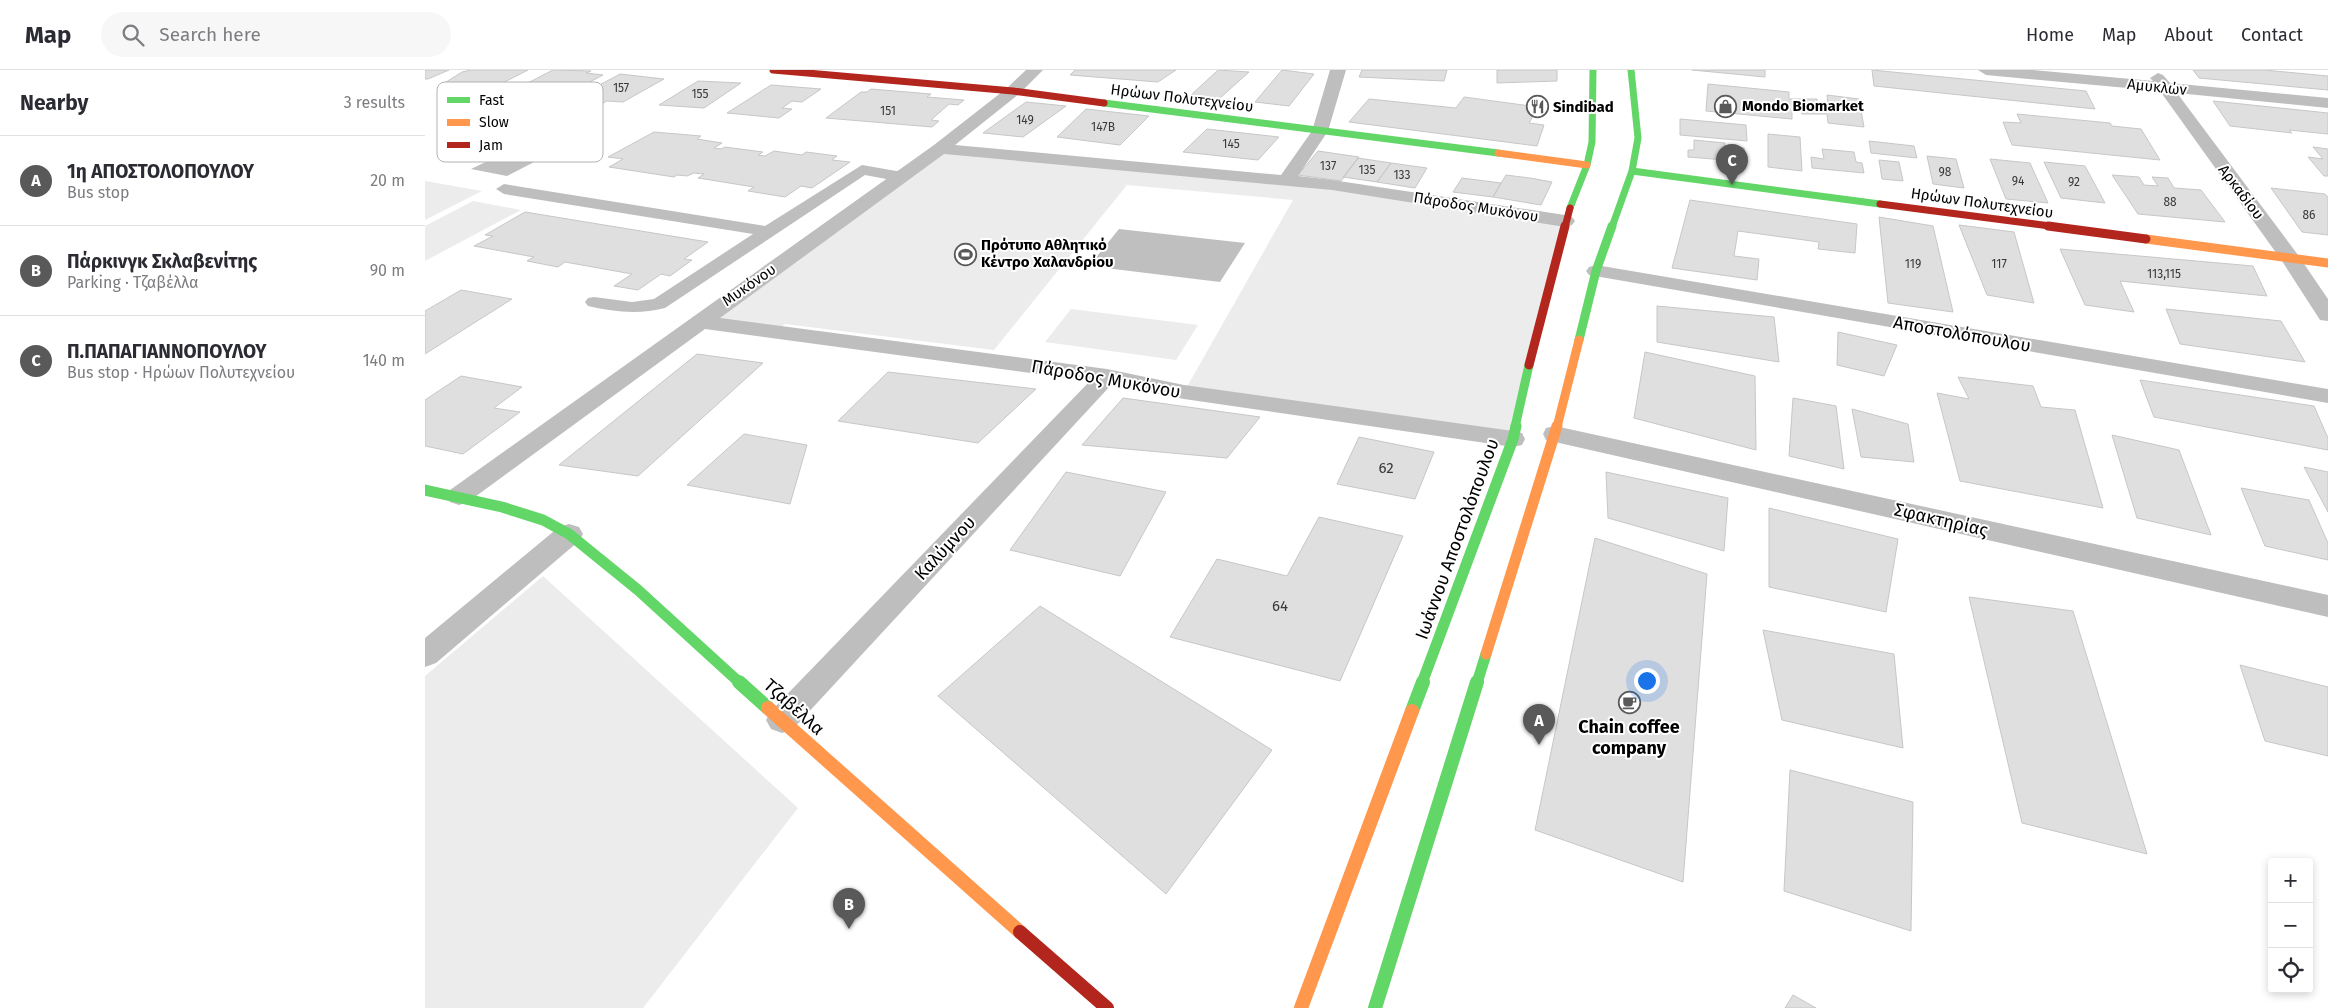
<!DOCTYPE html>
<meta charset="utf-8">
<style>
:root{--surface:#fff;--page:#f7f7f7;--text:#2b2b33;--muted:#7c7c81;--line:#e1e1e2;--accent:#595959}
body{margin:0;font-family:"Fira Sans",sans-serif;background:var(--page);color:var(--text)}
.controls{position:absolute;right:15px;bottom:15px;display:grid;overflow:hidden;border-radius:5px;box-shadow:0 2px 8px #0003}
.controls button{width:45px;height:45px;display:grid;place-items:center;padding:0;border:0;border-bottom:1px solid var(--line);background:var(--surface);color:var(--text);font:25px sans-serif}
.you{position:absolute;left:1221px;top:610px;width:18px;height:18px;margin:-12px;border:4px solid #fff;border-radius:50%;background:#1a73e8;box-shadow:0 0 0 8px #1a73e833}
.badge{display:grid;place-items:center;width:32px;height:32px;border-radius:50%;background:var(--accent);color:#fff;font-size:16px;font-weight:700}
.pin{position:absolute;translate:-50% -41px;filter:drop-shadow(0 1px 2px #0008)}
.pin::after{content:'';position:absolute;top:26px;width:18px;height:15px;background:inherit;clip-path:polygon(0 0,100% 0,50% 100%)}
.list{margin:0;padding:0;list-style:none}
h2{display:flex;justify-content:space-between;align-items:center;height:65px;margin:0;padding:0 20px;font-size:21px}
h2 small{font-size:16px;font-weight:400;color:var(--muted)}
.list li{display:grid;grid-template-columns:32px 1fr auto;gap:15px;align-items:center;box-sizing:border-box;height:90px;padding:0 20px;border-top:1px solid var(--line)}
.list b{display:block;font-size:19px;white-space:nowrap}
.list p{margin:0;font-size:16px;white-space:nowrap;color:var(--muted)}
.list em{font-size:16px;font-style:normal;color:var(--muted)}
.icon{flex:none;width:28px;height:28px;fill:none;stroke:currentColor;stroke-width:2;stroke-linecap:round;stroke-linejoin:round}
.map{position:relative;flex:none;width:1903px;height:938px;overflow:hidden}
header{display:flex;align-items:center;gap:30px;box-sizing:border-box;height:70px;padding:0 25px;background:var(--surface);border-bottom:1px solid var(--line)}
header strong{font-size:24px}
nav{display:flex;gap:28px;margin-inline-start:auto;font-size:18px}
.search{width:350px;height:45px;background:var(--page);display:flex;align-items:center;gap:12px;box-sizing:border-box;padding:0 18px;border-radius:28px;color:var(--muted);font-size:19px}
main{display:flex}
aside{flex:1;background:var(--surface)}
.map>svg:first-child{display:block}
</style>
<header>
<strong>Map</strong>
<div class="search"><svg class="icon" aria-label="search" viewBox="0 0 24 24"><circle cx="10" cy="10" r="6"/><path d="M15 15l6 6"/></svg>Search here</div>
<nav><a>Home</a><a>Map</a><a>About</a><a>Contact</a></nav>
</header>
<main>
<aside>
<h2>Nearby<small>3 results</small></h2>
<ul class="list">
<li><span class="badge">A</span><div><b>1η ΑΠΟΣΤΟΛΟΠΟΥΛΟΥ</b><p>Bus stop</p></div><em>20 m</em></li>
<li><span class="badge">B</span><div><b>Πάρκινγκ Σκλαβενίτης</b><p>Parking · Τζαβέλλα</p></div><em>90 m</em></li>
<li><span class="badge">C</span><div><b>Π.ΠΑΠΑΓΙΑΝΝΟΠΟΥΛΟΥ</b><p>Bus stop · Ηρώων Πολυτεχνείου</p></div><em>140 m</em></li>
</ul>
</aside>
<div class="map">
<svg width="1903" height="938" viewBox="0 0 1903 938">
<rect width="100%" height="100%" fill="#fff"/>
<!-- green -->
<path fill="#ececec" d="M515 79 861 111 1140 151 1088 369 759 322 868 130 702 115 569 280 360 254 351 262 273 252Z
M0 111 57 121 0 150Z
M48 131 96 140 0 191V156Z
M646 239 773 255 751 290 620 272Z
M118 506 373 738 218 938H0V606Z"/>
<!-- water -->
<path fill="#bfbfbf" d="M144 52 177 57 82 106 46 99Z
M694 159 820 173 795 212 664 196Z"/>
<!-- building -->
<path fill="#dfdfdf" stroke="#c7c7c7" d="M0 0H24L3 9H0Z
M46 0H103L64 20 13 17 37 2Z
M128 0 166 1 161 3 178 5 138 26 87 21Z
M650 0H751L733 12 645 5Z
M793 0 824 2 794 29 766 25Z
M857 0 889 4 864 36 830 32Z
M937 0H1022L1019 11 934 7Z
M1072 0H1132V11L1072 13Z
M1267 0H1340V7Z
M1447 0 1661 21 1670 39 1449 16Z
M1768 0H1839L1903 6V20L1774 8Z
M195 4 239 9 198 32 182 31 178 33 152 27Z
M273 11 316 13 279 38 234 35Z
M1283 14 1364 22V29H1392V33L1403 34 1402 25 1434 29 1439 57 1403 53 1402 44H1377L1376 41 1367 40V49L1281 41Z
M346 15 396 19 377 32 367 31 357 38 367 39 354 48 302 43Z
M446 19 506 24 502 27 539 30 533 35 524 34 506 50 514 51 507 57 401 48 436 22H442Z
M1039 27 1113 37 1104 53 1119 55 1112 76 924 52 944 29 1031 38Z
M1788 31 1903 43V64L1864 60 1867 63 1805 56Z
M601 32 641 36 598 67 558 63Z
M661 39 724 46 695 75 632 67Z
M1592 44 1685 53 1687 56 1716 59 1735 90 1587 75 1578 52 1596 53Z
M1255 49 1321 55 1322 71 1255 65Z
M782 59 854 67 833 90 758 82Z
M229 62 276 66 272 69 297 73 289 78 296 79 300 77 338 82 333 85 340 86 349 81 377 85 381 82 412 86 407 90 425 92 387 118 376 116 360 127 323 121 329 117 273 108 279 104 269 103 262 106 252 105 249 107 184 97 198 89 183 87Z
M1343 64 1375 67 1377 101 1343 97Z
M1269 70 1300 73V76L1319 78 1320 86 1312 85 1313 91 1263 87V80H1269Z
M1444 71 1489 76 1492 88 1446 83Z
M1888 77 1903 79V106H1899L1883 87 1898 89Z
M1397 79 1429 82 1431 92 1437 93 1439 103 1387 98 1386 87 1399 89Z
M893 81 934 87 916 111 873 105Z
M1502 86 1531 89 1539 118 1508 114Z
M933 88 966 93 952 112 918 107Z
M1565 89 1605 93 1623 133 1581 129Z
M1454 90 1474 92 1478 111 1457 109Z
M1619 92 1660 96 1680 133 1636 128Z
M966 93 1002 98 990 118 952 112Z
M1081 105 1105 108 1127 112 1116 135 1068 127Z
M1687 105 1714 107 1719 115 1733 116 1727 107 1743 108 1749 118 1776 120 1800 152 1713 144Z
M1037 108 1076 113 1068 127 1028 122Z
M1846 118 1900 124 1903 127V165L1877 162Z
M1265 130 1432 154 1430 183 1393 179 1394 172 1313 161 1309 186 1334 189 1332 210 1247 198Z
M100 142 283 172 259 189 267 190 245 206 236 204 213 220 189 216 207 204 140 192 133 197 102 191 109 187 49 176 68 166 60 165Z
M1454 147 1508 156 1528 242 1463 233Z
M1534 155 1589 162 1609 233 1562 225Z
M1635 179 1828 196 1842 226 1695 211 1709 242 1660 235Z
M36 220 87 229 0 284V241Z
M1232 236 1349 247 1354 292 1232 272Z
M1741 239 1856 251 1880 292 1755 274Z
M1413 262 1472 275 1459 306 1412 295Z
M1220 282 1330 306 1331 380 1209 348Z
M272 284 338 293 213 406 134 395Z
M463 302 611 319 553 373 413 351Z
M36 306 97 317 69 338 95 342 38 384 0 376V330Z
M1533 307 1608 316 1616 337 1650 340 1678 438 1535 411 1512 323 1544 329Z
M1715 310 1889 336 1903 368V380L1729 347Z
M698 328 835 347 802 388 657 375Z
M1368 328 1411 336 1419 399 1364 386Z
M1427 339 1483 354 1489 392 1436 387Z
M319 364 382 375 365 434 262 415Z
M1687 365 1754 380 1786 465 1712 448Z
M934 367 1009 382 990 429 912 414Z
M1879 397 1903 402V442Z
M641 402 741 422 695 506 585 480Z
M1181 402 1303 428 1299 481 1183 448Z
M1816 418 1884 430 1903 473V490L1840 476Z
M1344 438 1473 469 1461 542 1344 517Z
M894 447 978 466 915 611 745 567 792 489 862 506Z
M1170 468 1282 504 1258 812 1110 760Z
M1544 527 1648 541 1722 784 1597 753Z
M615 536 847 680 741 824 513 626Z
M1338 560 1469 584 1478 678 1357 650Z
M1815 595 1903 617V686L1840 671Z
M1365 700 1488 732 1486 861 1359 821Z
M1368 925 1391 938H1360Z"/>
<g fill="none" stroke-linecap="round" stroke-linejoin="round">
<!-- lane -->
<path fill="#bebebe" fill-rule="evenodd" d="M437 95 477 102 485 107 477 112 440 105 240 238C214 245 189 242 163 236L160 232 163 228 169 227 207 232 229 229 328 164 79 124 71 119 79 114 340 156Z"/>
<!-- street -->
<path fill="#bebebe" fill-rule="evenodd" d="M601 0H618L594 24 530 75 856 105 887 61 905 0H921L903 61 873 106 907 110 1140 145 1147 147 1150 151 1147 155 1140 157 907 120 519 84 295 248 682 299 759 315 1088 361 1097 363 1100 369 1097 375 1088 377 759 329 687 314 368 659 357 663 346 659 341 650 346 641 665 311 280 259 43 432 34 435 25 432 21 426 25 420 509 75 582 18Z
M1553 0H1608L1728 11 1725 8 1733 3 1738 5 1745 13 1903 28V38L1752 23 1873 185 1903 229V251L1895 250 1857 191 1735 21 1561 5Z
M1171 195 1903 319V333L1164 205 1161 201 1164 197Z
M1130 356 1903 525V547L1121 370 1118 364 1121 358Z
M144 454 154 457 158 464 154 471 11 593 0 597V568L134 457Z"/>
<!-- fast-far3 -->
<path stroke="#63d668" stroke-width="7" d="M679 33 1073 83
M1207 101 1455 134
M1145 138 1162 95 1167 72 1168 0
M1187 157 1207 101 1213 68 1206 0"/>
<!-- fast-far2 -->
<path stroke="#63d668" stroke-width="9" d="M1154 270 1171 201 1187 156
M1090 357 1104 295"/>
<!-- fast-far1 -->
<path stroke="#63d668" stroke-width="11" d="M0 420 77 437 118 450 144 464 213 520 315 613
M997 613 1088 369 1091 356
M1052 613 1061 584"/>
<!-- fast -->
<path stroke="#63d668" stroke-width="14" d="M314 612 343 638
M987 641 998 612
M950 938 1052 612"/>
<!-- slow-far3 -->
<path stroke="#ff974d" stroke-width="7" d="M1073 83 1162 95"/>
<!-- slow-far2 -->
<path stroke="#ff974d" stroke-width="9" d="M1721 169 1903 193
M1132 357 1154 270"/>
<!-- slow-far1 -->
<path stroke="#ff974d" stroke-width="11" d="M1061 584 1132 356"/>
<!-- slow -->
<path stroke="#ff974d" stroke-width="14" d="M343 638 595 862
M876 938 987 641"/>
<!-- jam-far2 -->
<path stroke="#b3261e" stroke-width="7" d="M348 0 588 21 679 33
M1455 134 1633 157
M1140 157 1145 138"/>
<!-- jam-far1 -->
<path stroke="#b3261e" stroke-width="9" d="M1623 156 1721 169
M1104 295 1140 156"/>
<!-- jam -->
<path stroke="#b3261e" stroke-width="14" d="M595 862 682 938"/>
</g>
<!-- icons -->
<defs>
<symbol id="shop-ring" viewBox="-11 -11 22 22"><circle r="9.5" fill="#fff" stroke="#595959" stroke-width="1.5"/><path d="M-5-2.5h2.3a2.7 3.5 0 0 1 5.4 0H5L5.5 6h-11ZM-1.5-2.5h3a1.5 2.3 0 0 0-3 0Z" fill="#595959"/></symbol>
<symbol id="restaurant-ring" viewBox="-11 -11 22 22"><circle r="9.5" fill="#fff" stroke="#595959" stroke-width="1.5"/><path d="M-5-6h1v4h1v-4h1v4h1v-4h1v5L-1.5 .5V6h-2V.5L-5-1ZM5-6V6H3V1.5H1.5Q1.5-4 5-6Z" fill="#595959"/></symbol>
<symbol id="stadium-ring" viewBox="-11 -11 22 22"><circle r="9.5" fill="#fff" stroke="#595959" stroke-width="1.5"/><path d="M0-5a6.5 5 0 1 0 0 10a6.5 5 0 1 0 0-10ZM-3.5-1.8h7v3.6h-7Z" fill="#595959"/></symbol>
<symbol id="cafe-ring" viewBox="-11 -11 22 22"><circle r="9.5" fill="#fff" stroke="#595959" stroke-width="1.5"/><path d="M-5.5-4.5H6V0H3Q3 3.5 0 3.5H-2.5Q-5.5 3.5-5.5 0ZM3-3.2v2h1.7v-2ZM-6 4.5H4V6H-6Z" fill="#595959"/></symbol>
</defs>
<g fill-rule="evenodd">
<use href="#shop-ring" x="1288" y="24" width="25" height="25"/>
<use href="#restaurant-ring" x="1100" y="24" width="25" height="25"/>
<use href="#stadium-ring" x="528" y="172" width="25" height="25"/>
<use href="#cafe-ring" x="1192" y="620" width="25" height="25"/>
</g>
<g text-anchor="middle" stroke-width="4" stroke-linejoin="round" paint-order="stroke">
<!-- far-number labels -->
<g font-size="12" fill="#383838">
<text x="196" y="22">157</text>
<text x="275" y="28">155</text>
<text x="463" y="45">151</text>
<text x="600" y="54">149</text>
<text x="678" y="61">147Β</text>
<text x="806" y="78">145</text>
<text x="903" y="100">137</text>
<text x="942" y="104">135</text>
<text x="1520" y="106">98</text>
<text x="977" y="109">133</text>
<text x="1593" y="115">94</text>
<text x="1649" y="116">92</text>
<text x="1745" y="136">88</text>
<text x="1884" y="149">86</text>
<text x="1488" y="198">119</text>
<text x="1574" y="198">117</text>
<text x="1739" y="208">113,115</text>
</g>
<!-- far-street labels -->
<g font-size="15" fill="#000" stroke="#fff">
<text transform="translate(1732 17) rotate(6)" y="5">Αμυκλών</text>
<text transform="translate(757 28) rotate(7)" y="5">Ηρώων Πολυτεχνείου</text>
<text transform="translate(1816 122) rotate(53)" y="5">Αρκαδίου</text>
<text transform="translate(1557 133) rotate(8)" y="5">Ηρώων Πολυτεχνείου</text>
<text transform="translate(1051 137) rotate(9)" y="5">Πάροδος Μυκόνου</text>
<text transform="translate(324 215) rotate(-35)" y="5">Μυκόνου</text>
</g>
<!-- far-poi labels -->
<g font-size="15" font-weight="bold" fill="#000" stroke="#fff" text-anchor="start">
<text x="1317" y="41">Mondo Biomarket</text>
<text x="1128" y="42">Sindibad</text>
<text x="556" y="180">Πρότυπο Αθλητικό<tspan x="556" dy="17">Κέντρο Χαλανδρίου</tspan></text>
</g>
<!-- number labels -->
<g font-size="15" fill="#383838">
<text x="961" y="403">62</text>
<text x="855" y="541">64</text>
</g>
<!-- street labels -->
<g font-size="18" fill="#000" stroke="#fff">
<text transform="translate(1537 264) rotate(10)" y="6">Αποστολόπουλου</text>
<text transform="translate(681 309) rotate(10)" y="6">Πάροδος Μυκόνου</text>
<text transform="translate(1516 450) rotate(13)" y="6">Σφακτηρίας</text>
<text transform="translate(1032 469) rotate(-70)" y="6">Ιωάννου Αποστολόπουλου</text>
<text transform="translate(520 478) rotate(-47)" y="6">Καλύμνου</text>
<text transform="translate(369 637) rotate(42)" y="6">Τζαβέλλα</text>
</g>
<!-- poi labels -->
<g font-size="18" font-weight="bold" fill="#000" stroke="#fff">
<text x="1204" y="663">Chain coffee<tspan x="1204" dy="21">company</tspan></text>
</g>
</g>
<!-- legend -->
<rect x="12" y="12" width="166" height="80" rx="8" fill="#fff" stroke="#b2b2b2" stroke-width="1"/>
<rect x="22" y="27" width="23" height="6" fill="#63d668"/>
<rect x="22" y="49" width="23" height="7" fill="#ff974d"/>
<rect x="22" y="72" width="23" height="6" fill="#b3261e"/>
<g font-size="14" fill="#000">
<text x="54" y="35">Fast</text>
<text x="54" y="57">Slow</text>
<text x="54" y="80">Jam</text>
</g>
</svg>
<div class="controls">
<button>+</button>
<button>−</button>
<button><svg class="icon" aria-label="locate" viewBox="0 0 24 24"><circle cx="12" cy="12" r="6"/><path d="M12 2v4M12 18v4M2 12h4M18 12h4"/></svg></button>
</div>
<div class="you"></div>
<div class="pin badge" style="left:1114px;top:675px">A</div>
<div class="pin badge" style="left:424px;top:859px">B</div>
<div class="pin badge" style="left:1307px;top:115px">C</div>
</div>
</main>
